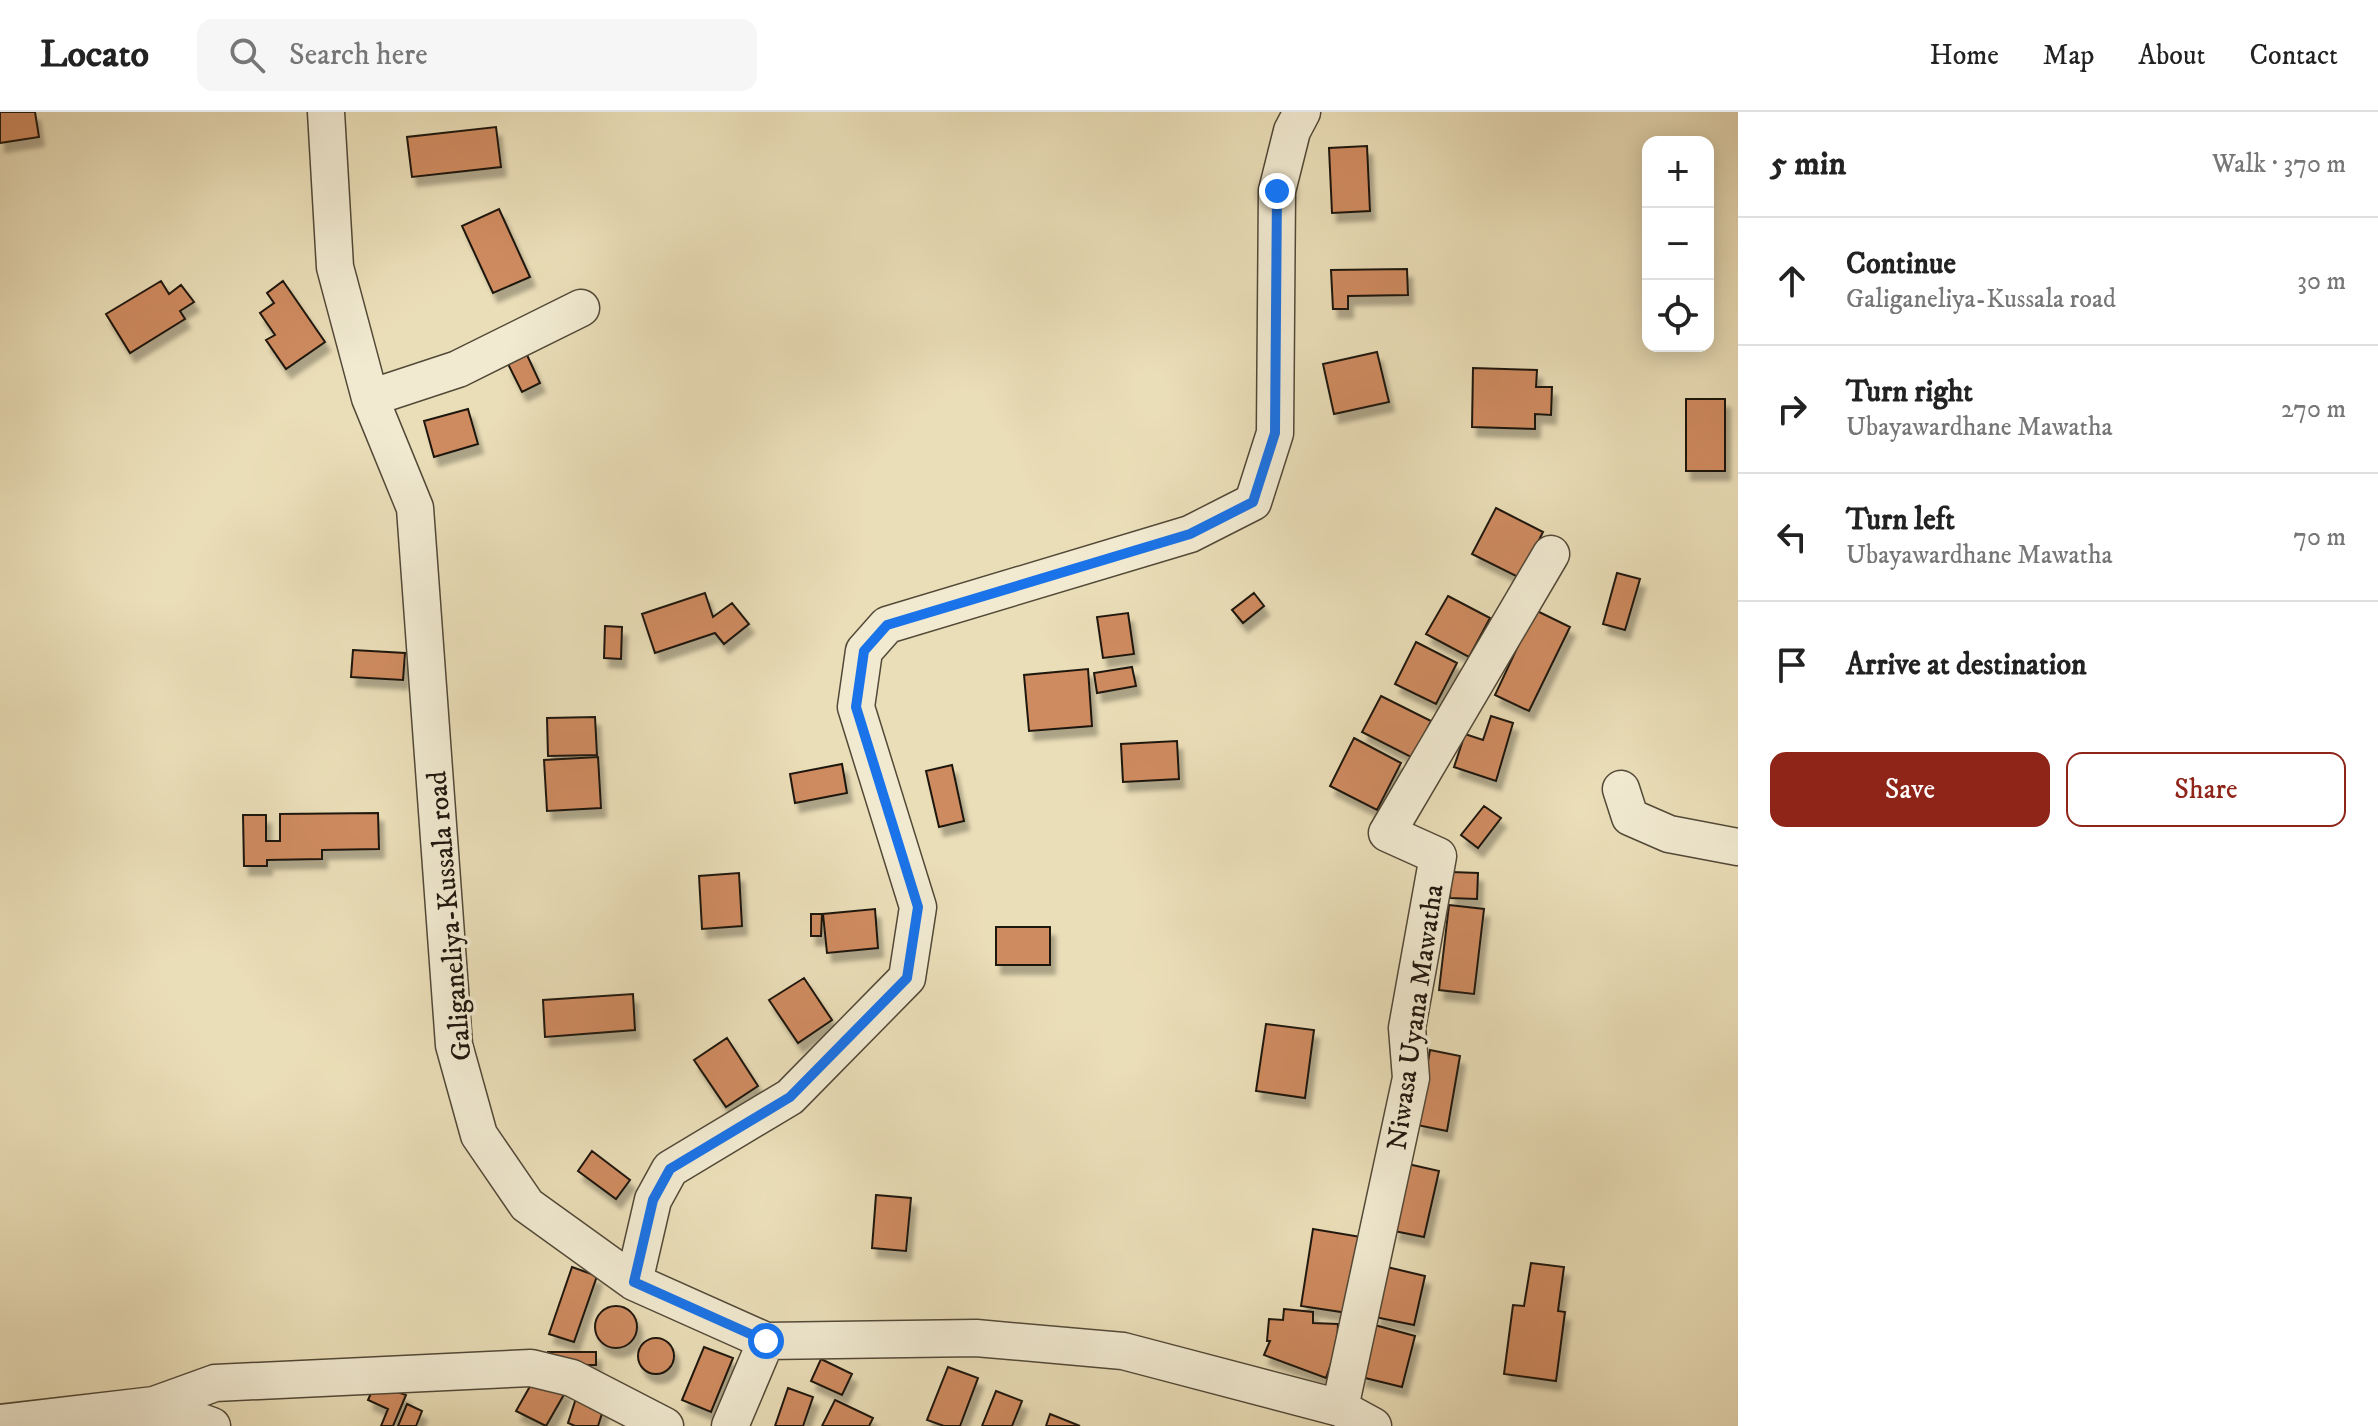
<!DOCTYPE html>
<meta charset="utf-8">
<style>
:root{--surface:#fff;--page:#f6f6f6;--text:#222;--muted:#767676;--line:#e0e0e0;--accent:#8f2418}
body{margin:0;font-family:"IM FELL DW Pica",serif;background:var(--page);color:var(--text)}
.controls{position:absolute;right:24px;top:24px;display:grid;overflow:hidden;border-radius:16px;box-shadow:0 4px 20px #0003}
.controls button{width:72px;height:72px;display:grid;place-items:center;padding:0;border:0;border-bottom:2px solid var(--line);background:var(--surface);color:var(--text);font:40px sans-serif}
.stop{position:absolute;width:24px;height:24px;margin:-18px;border:6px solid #1a73e8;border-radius:50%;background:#fff}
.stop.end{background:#1a73e8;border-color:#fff;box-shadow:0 2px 8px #0008}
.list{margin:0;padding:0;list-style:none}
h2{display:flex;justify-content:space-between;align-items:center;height:104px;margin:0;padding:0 32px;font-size:34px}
h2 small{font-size:26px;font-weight:400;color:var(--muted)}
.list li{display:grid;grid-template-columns:52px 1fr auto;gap:24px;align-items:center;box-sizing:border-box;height:128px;padding:0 32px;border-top:2px solid var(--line)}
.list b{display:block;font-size:30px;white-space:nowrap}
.list p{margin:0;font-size:26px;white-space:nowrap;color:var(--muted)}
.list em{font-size:26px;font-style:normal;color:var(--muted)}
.actions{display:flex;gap:16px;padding:24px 32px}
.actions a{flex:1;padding:18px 0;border:2px solid var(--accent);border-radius:16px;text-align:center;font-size:28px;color:var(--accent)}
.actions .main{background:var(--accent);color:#fff}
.icon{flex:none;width:44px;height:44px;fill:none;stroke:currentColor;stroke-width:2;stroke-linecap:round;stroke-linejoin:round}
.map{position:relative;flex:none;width:1738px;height:1314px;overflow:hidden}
header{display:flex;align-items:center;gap:48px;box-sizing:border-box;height:112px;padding:0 40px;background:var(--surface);border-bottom:2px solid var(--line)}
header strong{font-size:38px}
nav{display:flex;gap:44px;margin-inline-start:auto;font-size:28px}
.search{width:560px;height:72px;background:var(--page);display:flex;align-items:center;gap:20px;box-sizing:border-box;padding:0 28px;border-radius:16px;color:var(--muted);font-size:30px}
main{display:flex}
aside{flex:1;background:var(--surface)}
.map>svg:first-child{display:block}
</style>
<header>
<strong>Locato</strong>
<div class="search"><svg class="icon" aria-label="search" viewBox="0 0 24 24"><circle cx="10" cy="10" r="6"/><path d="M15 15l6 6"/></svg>Search here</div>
<nav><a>Home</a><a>Map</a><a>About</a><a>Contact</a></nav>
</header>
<main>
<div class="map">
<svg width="1738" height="1314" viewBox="0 0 1738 1314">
<defs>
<filter id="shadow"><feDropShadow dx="5" dy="9" stdDeviation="2" flood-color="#0004"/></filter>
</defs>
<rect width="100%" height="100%" fill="#eadeb8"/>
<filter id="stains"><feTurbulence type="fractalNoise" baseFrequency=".0025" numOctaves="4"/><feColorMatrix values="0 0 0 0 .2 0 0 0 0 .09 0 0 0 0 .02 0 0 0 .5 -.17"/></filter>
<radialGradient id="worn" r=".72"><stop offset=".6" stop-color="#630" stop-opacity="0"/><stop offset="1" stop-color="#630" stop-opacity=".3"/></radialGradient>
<!-- building -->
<path fill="#cf8b60" stroke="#1f170e" stroke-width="2" filter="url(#shadow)" d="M0 0H35L39 25 0 31Z
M496 15 501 55 412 65 407 25Z
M1367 34 1370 99 1332 101 1329 36Z
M499 97 530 165 493 181 462 114Z
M1407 157 1408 183 1348 184V197H1333L1331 158Z
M161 169 169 182 181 173 194 190 180 199 185 207 130 241 106 202Z
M283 169 325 230 286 257 266 228 275 223 260 201 274 191 267 181Z
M1377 240 1389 290 1334 302 1323 252Z
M527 243 540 271 522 280 508 252Z
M1473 256 1537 258 1536 275H1552L1551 303 1535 302V317L1472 315Z
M1686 287H1725V359H1686Z
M468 297 478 332 434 345 424 309Z
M1496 396 1543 420 1520 466 1472 442Z
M1617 461 1640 467 1625 518 1603 512Z
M705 481 713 505 732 491 749 512 724 532 715 521 655 541 642 502Z
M1254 481 1264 494 1243 511 1232 498Z
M1448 484 1490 506 1469 545 1426 522Z
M1535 498 1570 515 1529 599 1495 583Z
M1128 501 1134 542 1103 546 1097 505Z
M605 514 622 515 621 547 604 546Z
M1416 530 1457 551 1436 592 1395 572Z
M353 538 405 541 403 568 351 565Z
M1132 555 1136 574 1097 581 1094 561Z
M1088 557 1092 614 1029 619 1024 563Z
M1381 584 1431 609 1413 646 1362 620Z
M1491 604 1513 611 1496 669 1454 655 1465 622 1483 628Z
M595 605 597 643 548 644 547 606Z
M1354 626 1401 651 1377 698 1330 674Z
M1177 629 1179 667 1123 670 1121 632Z
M598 645 601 696 547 699 544 648Z
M842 652 847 681 795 691 790 662Z
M952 653 964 709 939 715 926 659Z
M1484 694 1501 706 1478 736 1461 723Z
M378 701 379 737 322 738V747L267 748V754H244L243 703H266V729H280V702Z
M1451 760 1478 761 1477 787 1450 786Z
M739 761 742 814 702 817 699 764Z
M1449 793 1484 797 1474 882 1439 878Z
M875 797 878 836 827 841 823 802Z
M811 802H822L821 824H811Z
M996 815H1050V853H996Z
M804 866 832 908 798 931 769 888Z
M633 882 635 918 545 925 543 888Z
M1266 912 1314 918 1305 986 1256 979Z
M727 926 758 974 726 995 694 948Z
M1430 938 1460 944 1447 1019 1417 1013Z
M592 1039 630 1068 616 1087 578 1059Z
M1408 1052 1439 1059 1424 1125 1394 1119Z
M876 1083 911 1086 906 1139 872 1136Z
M1313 1117 1361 1125 1348 1201 1301 1194Z
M1531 1151 1564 1155 1558 1199 1565 1200 1556 1269 1504 1262 1513 1193 1524 1194Z
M572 1155 597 1164 574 1230 549 1222Z
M1387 1155 1425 1164 1414 1213 1375 1205Z
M595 1215a21 21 0 1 1 42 0a21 21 0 1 1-42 0Z
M1284 1197 1313 1200V1211L1338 1212 1337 1234 1326 1266 1264 1243 1270 1229H1267L1269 1207 1283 1208Z
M1371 1212 1415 1224 1402 1275 1361 1265Z
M638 1244a18 18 0 1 1 36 0a18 18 0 1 1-36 0Z
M704 1235 733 1246 711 1300 682 1288Z
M548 1240H596V1253H548Z
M821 1247 852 1262 842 1283 811 1269Z
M948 1255 978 1266 960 1314H944L927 1308Z
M537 1262 566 1279 546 1314 516 1299Z
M375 1272 406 1283 393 1314H381L388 1297 368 1288Z
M788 1276 813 1285 803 1314H775Z
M996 1279 1022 1289 1012 1314H982Z
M578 1280 606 1289 598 1314H575L568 1311Z
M835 1288 873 1306 869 1314H822Z
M407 1292 422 1299 416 1314H398Z
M1050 1302 1080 1314H1046Z"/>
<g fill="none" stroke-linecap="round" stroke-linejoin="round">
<defs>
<path id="minor" d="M326 0 335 155 370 286 415 396 454 933 479 1023 527 1093 634 1170 766 1229 976 1226 1123 1239 1340 1296 1373 1314
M370 286 458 257 581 196
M1621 677 1630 705 1669 722 1738 735
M634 1170 653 1088 670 1057 790 985 907 866 918 795 856 595 864 539 887 513 1190 422 1253 390 1275 321 1277 79 1292 19 1302 0
M1340 1296 1411 966 1407 916 1438 744 1387 721 1551 442
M0 1311 154 1293 212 1314
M145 1314 154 1293 215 1271 531 1256 572 1266 665 1314
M730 1314 766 1229"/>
</defs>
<!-- minor casing -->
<use href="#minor" stroke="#524938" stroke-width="39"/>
<!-- minor -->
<use href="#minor" stroke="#f1ead1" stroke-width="36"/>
</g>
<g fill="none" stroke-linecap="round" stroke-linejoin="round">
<!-- route -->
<path stroke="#1a73e8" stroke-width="10" d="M766 1229 634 1170 653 1088 670 1057 790 985 907 866 918 795 856 595 864 539 887 513 1190 422 1253 390 1275 321 1277 79"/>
</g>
<g text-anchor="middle" stroke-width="7" stroke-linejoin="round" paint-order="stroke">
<!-- street labels -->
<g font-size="28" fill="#1f170e" stroke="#f1ead1">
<text transform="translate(448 804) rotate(-95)" y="10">Galiganeliya-Kussala road</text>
<text transform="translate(1414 905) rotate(-82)" y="10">Niwasa Uyana Mawatha</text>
</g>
</g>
<rect width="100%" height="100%" filter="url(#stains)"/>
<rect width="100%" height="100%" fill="url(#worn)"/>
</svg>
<div class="controls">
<button>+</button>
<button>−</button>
<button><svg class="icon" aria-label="locate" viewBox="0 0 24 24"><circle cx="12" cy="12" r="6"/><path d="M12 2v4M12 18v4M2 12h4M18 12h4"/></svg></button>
</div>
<div class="stop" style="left:766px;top:1229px"></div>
<div class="stop end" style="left:1277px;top:79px"></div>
</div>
<aside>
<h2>5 min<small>Walk · 370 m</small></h2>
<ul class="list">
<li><svg class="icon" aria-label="ahead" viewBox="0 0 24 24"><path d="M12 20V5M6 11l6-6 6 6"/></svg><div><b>Continue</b><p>Galiganeliya-Kussala road</p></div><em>30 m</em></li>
<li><svg class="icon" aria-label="right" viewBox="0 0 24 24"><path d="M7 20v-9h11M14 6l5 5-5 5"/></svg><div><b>Turn right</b><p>Ubayawardhane Mawatha</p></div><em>270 m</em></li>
<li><svg class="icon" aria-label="left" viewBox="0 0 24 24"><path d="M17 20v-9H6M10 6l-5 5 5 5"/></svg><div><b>Turn left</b><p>Ubayawardhane Mawatha</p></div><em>70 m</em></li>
<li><svg class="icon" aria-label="arrive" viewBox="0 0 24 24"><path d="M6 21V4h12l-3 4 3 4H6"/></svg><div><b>Arrive at destination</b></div></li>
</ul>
<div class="actions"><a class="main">Save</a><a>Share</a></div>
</aside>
</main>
